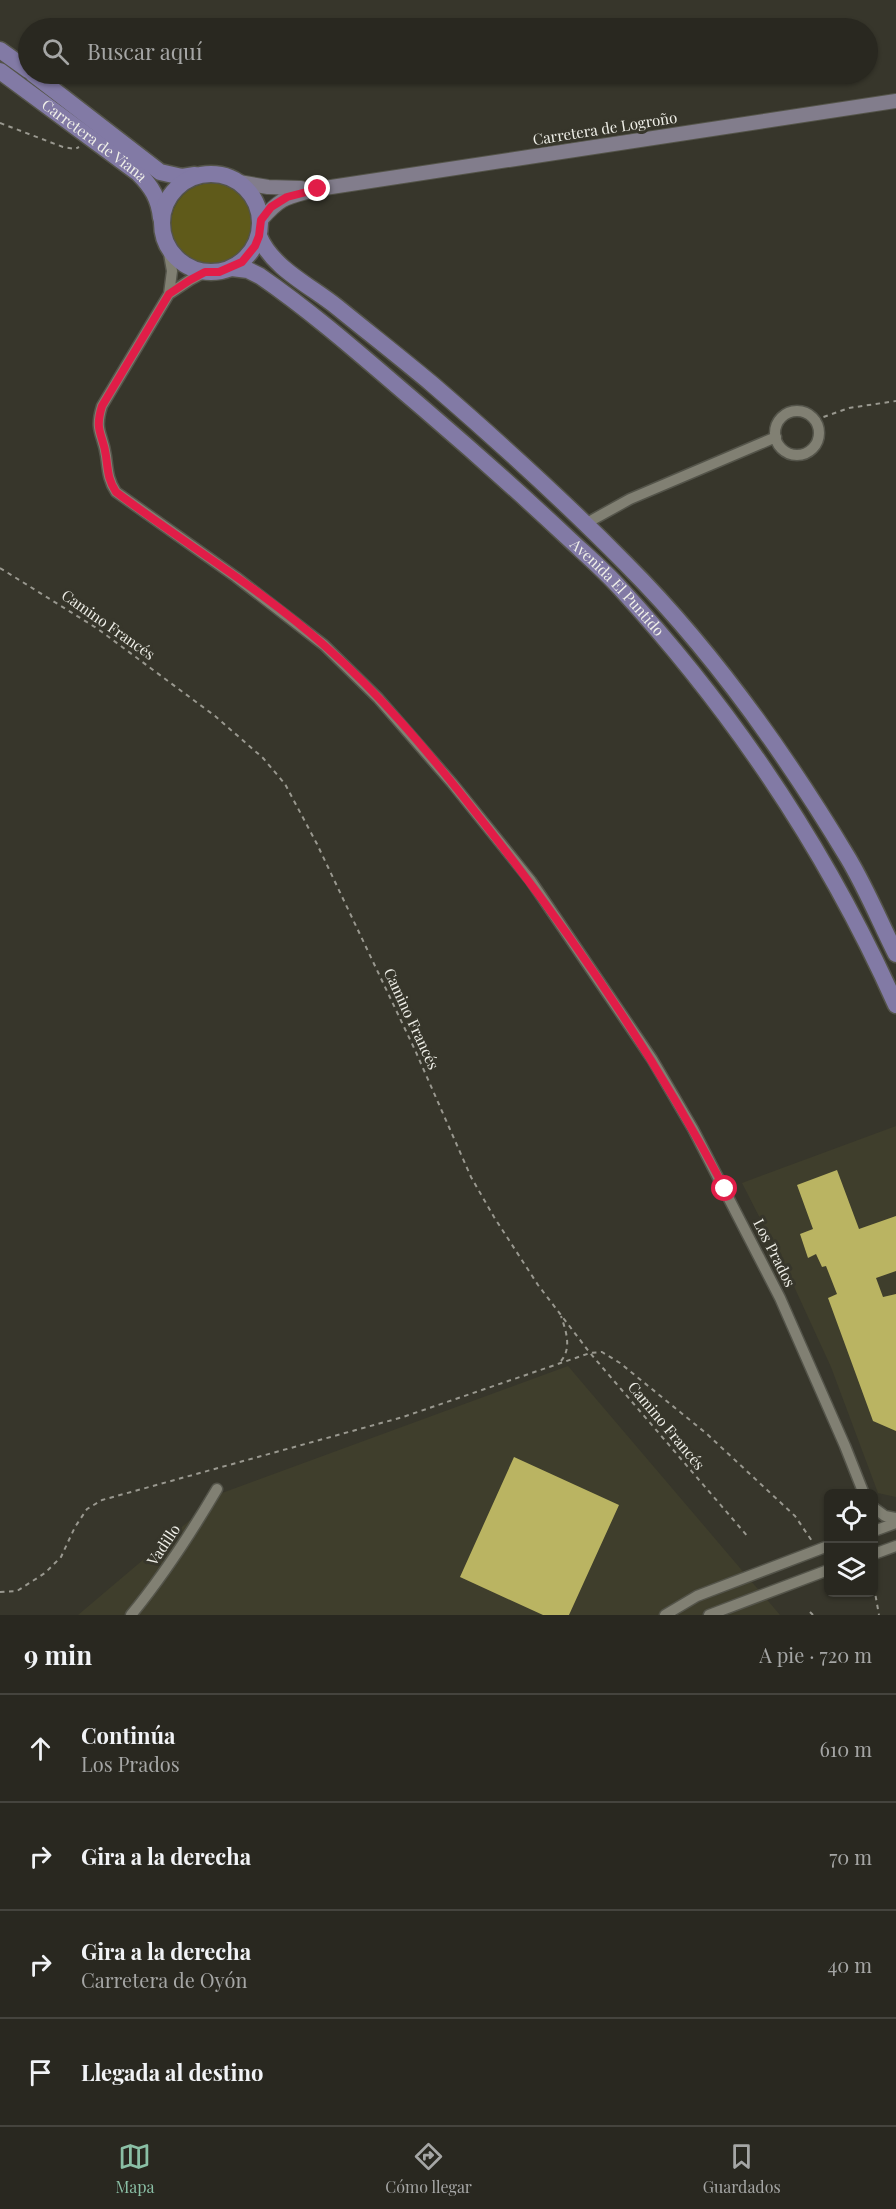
<!DOCTYPE html>
<html lang="es">
<meta charset="utf-8">
<style>
:root{--surface:#292820;--page:#313029;--text:#f1f3f6;--muted:#a5a6a5;--line:#45443e;--accent:#8abfa5}
body{margin:0;font-family:"Playfair Display",serif;background:var(--page);color:var(--text)}
.controls{position:absolute;right:18px;bottom:18px;display:grid;overflow:hidden;border-radius:9px;box-shadow:0 2px 4px #0004}
.controls button{width:54px;height:54px;display:grid;place-items:center;padding:0;border:0;border-bottom:2px solid var(--line);background:var(--surface);color:var(--text);font:30px sans-serif}
.stop{position:absolute;width:18px;height:18px;margin:-14px;border:4px solid #e11d48;border-radius:50%;background:#fff}
.stop.end{background:#e11d48;border-color:#fff;box-shadow:0 2px 6px #0008}
.list{margin:0;padding:0;list-style:none}
h2{display:flex;justify-content:space-between;align-items:center;height:78px;margin:0;padding:0 24px;font-size:26px}
h2 small{font-size:20px;font-weight:400;color:var(--muted)}
.list li{display:grid;grid-template-columns:39px 1fr auto;gap:18px;align-items:center;box-sizing:border-box;height:108px;padding:0 24px;border-top:2px solid var(--line)}
.list b{display:block;font-size:22px;white-space:nowrap}
.list p{margin:0;font-size:20px;white-space:nowrap;color:var(--muted)}
.list em{font-size:20px;font-style:normal;color:var(--muted)}
.icon{flex:none;width:33px;height:33px;fill:none;stroke:currentColor;stroke-width:2;stroke-linecap:round;stroke-linejoin:round}
.map{position:relative;flex:none;width:896px;height:1615px;overflow:hidden}
.search{position:absolute;background:var(--surface);box-shadow:0 2px 4px #0004;left:18px;right:18px;top:18px;height:66px;display:flex;align-items:center;gap:15px;box-sizing:border-box;padding:0 21px;border-radius:33px;color:var(--muted);font-size:22px}
.sheet{height:510px;background:var(--surface)}
nav{display:flex;justify-content:space-around;align-items:center;box-sizing:border-box;height:84px;border-top:2px solid var(--line);background:var(--surface);font-size:16px;color:var(--muted)}
nav a{display:grid;justify-items:center;gap:3px}
nav .on{color:var(--accent)}
.map>svg:first-child{display:block}
</style>
<div class="map">
<svg width="896" height="1615" viewBox="0 0 896 1615">
<rect width="100%" height="100%" fill="#37362b"/>
<!-- built -->
<path fill="#3f3e2c" d="M896 1126V1497L878 1493 831 1367 786 1269 742 1183Z
M568 1366 780 1615H78L222 1493Z"/>
<!-- green -->
<path fill="#5f5a1a" d="M171 224a41 41 0 1 1 82 0a41 41 0 1 1-82 0Z"/>
<!-- building -->
<path fill="#bab462" d="M837 1170 859 1229 896 1216V1271L876 1278 883 1297 896 1294V1431L873 1421 828 1298 837 1294 826 1266 822 1267 816 1254 808 1258 800 1234 813 1229 797 1185Z
M514 1457 619 1505 569 1615H543L460 1577Z"/>
<g fill="none" stroke-linecap="round" stroke-linejoin="round">
<defs>
<path id="street" d="M168 248 172 271 169 294
M205 272 190 280 169 294 102 406C94 432 103 433 106 456 108 471 108 480 116 492L236 577 324 645 378 698 452 783 531 881 652 1059 693 1129 780 1298 845 1446 864 1494
M775 433a22 22 0 1 1 44 0a22 22 0 1 1-44 0Z
M585 524 630 499 776 437
M874 1508 885 1516 896 1518
M874 1531 896 1523
M874 1554 896 1546
M131 1615C164 1575 191 1533 217 1489
M665 1615 697 1596 828 1546
M709 1615 828 1570"/>
<path id="secondary" d="M239 182 268 187 301 188
M261 220C283 195 287 198 318 189L896 101"/>
<g id="primary">
<path d="M0 50 28 70"/>
<path id="s1" d="M0 71 138 173C152 187 159 199 161 218"/>
<path d="M33 74 160 172 182 177 195 175"/>
<circle cx="211" cy="223" r="49"/>
<path d="M259 236C272 268 311 286 337 307 369 333 401 358 432 384 498 441 564 501 625 563 712 650 785 753 848 858 866 888 880 922 896 954"/>
<path id="s2" d="M232 268 248 270 260 276C318 316 371 364 424 409 473 451 520 493 567 537 585 554 604 570 620 588 734 712 827 851 896 1005"/>
</g>
</defs>
<!-- street casing -->
<use href="#street" stroke="#54544a" stroke-width="13"/>
<!-- secondary casing -->
<use href="#secondary" stroke="#54544a" stroke-width="16"/>
<!-- primary casing -->
<use href="#primary" stroke="#54544a" stroke-width="19"/>
<!-- path -->
<path stroke="#99988f" stroke-width="2" stroke-dasharray="4.5 4.5" stroke-linecap="butt" d="M0 123 63 147 75 149 79 147
M815 420 849 408 896 401
M0 568 98 629 215 716 263 758 285 784 317 844 415 1050 471 1177 494 1217 538 1285 590 1353 749 1538
M561 1361C572 1348 566 1331 561 1316
M874 1587 879 1615
M0 1592 17 1591 45 1573 61 1557 75 1527 87 1509 102 1500 403 1417 590 1353 602 1352 620 1363 707 1434 795 1516 812 1541
M810 1612 813 1615"/>
<!-- street -->
<use href="#street" stroke="#818073" stroke-width="10"/>
<!-- secondary -->
<use href="#secondary" stroke="#827d8c" stroke-width="14"/>
<!-- primary -->
<use href="#primary" stroke="#827aa5" stroke-width="16"/>
</g>
<g fill="none" stroke-linecap="round" stroke-linejoin="round">
<!-- route -->
<path stroke="#e11d48" stroke-width="8" d="M318 189 287 197 271 207 261 220 259 236 255 246 242 262 219 272H205L190 280 169 294 102 406C94 432 103 433 106 456 108 471 108 480 116 492 185 544 260 588 325 646 381 695 430 754 476 813 570 931 654 1055 725 1189"/>
</g>
<g text-anchor="middle" stroke-width="6" stroke-linejoin="round" paint-order="stroke">
<!-- street labels -->
<g font-size="15" fill="#efefe8" stroke="#37362b">
<text transform="translate(605 129) rotate(-9)" y="5">Carretera de Logroño</text>
<text dy="5" stroke="none"><textPath href="#s1" startOffset="117">Carretera de Viana</textPath></text>
<text dy="5" stroke="none"><textPath href="#s2" startOffset="504">Avenida El Puntido</textPath></text>
<text transform="translate(108 625) rotate(35)" y="5">Camino Francés</text>
<text transform="translate(411 1019) rotate(65)" y="5">Camino Francés</text>
<text transform="translate(774 1253) rotate(63)" y="5">Los Prados</text>
<text transform="translate(666 1426) rotate(50)" y="5">Camino Francés</text>
<text transform="translate(164 1545) rotate(-56)" y="5">Vadillo</text>
</g>
</g>
</svg>
<div class="controls">
<button><svg class="icon" aria-label="locate" viewBox="0 0 24 24"><circle cx="12" cy="12" r="6"/><path d="M12 2v4M12 18v4M2 12h4M18 12h4"/></svg></button>
<button><svg class="icon" aria-label="layers" viewBox="0 0 24 24"><path d="M12 4l9 5-9 5-9-5zM3 14l9 5 9-5"/></svg></button>
</div>
<div class="stop" style="left:725px;top:1189px"></div>
<div class="stop end" style="left:318px;top:189px"></div>
<div class="search"><svg class="icon" aria-label="search" viewBox="0 0 24 24"><circle cx="10" cy="10" r="6"/><path d="M15 15l6 6"/></svg>Buscar aquí</div>
</div>
<section class="sheet">
<h2>9 min<small>A pie · 720 m</small></h2>
<ul class="list">
<li><svg class="icon" aria-label="ahead" viewBox="0 0 24 24"><path d="M12 20V5M6 11l6-6 6 6"/></svg><div><b>Continúa</b><p>Los Prados</p></div><em>610 m</em></li>
<li><svg class="icon" aria-label="right" viewBox="0 0 24 24"><path d="M7 20v-9h11M14 6l5 5-5 5"/></svg><div><b>Gira a la derecha</b></div><em>70 m</em></li>
<li><svg class="icon" aria-label="right" viewBox="0 0 24 24"><path d="M7 20v-9h11M14 6l5 5-5 5"/></svg><div><b>Gira a la derecha</b><p>Carretera de Oyón</p></div><em>40 m</em></li>
<li><svg class="icon" aria-label="arrive" viewBox="0 0 24 24"><path d="M6 21V4h12l-3 4 3 4H6"/></svg><div><b>Llegada al destino</b></div></li>
</ul>
</section>
<nav>
<a class="on"><svg class="icon" aria-label="map" viewBox="0 0 24 24"><path d="M3 6l6-2 6 2 6-2v14l-6 2-6-2-6 2zM9 4v14M15 6v14"/></svg>Mapa</a>
<a><svg class="icon" aria-label="directions" viewBox="0 0 24 24"><path d="M12 3l9 9-9 9-9-9zM9 14v-3h6M13 9l2 2-2 2"/></svg>Cómo llegar</a>
<a><svg class="icon" aria-label="saved" viewBox="0 0 24 24"><path d="M7 4h10v16l-5-4-5 4z"/></svg>Guardados</a>
</nav>
